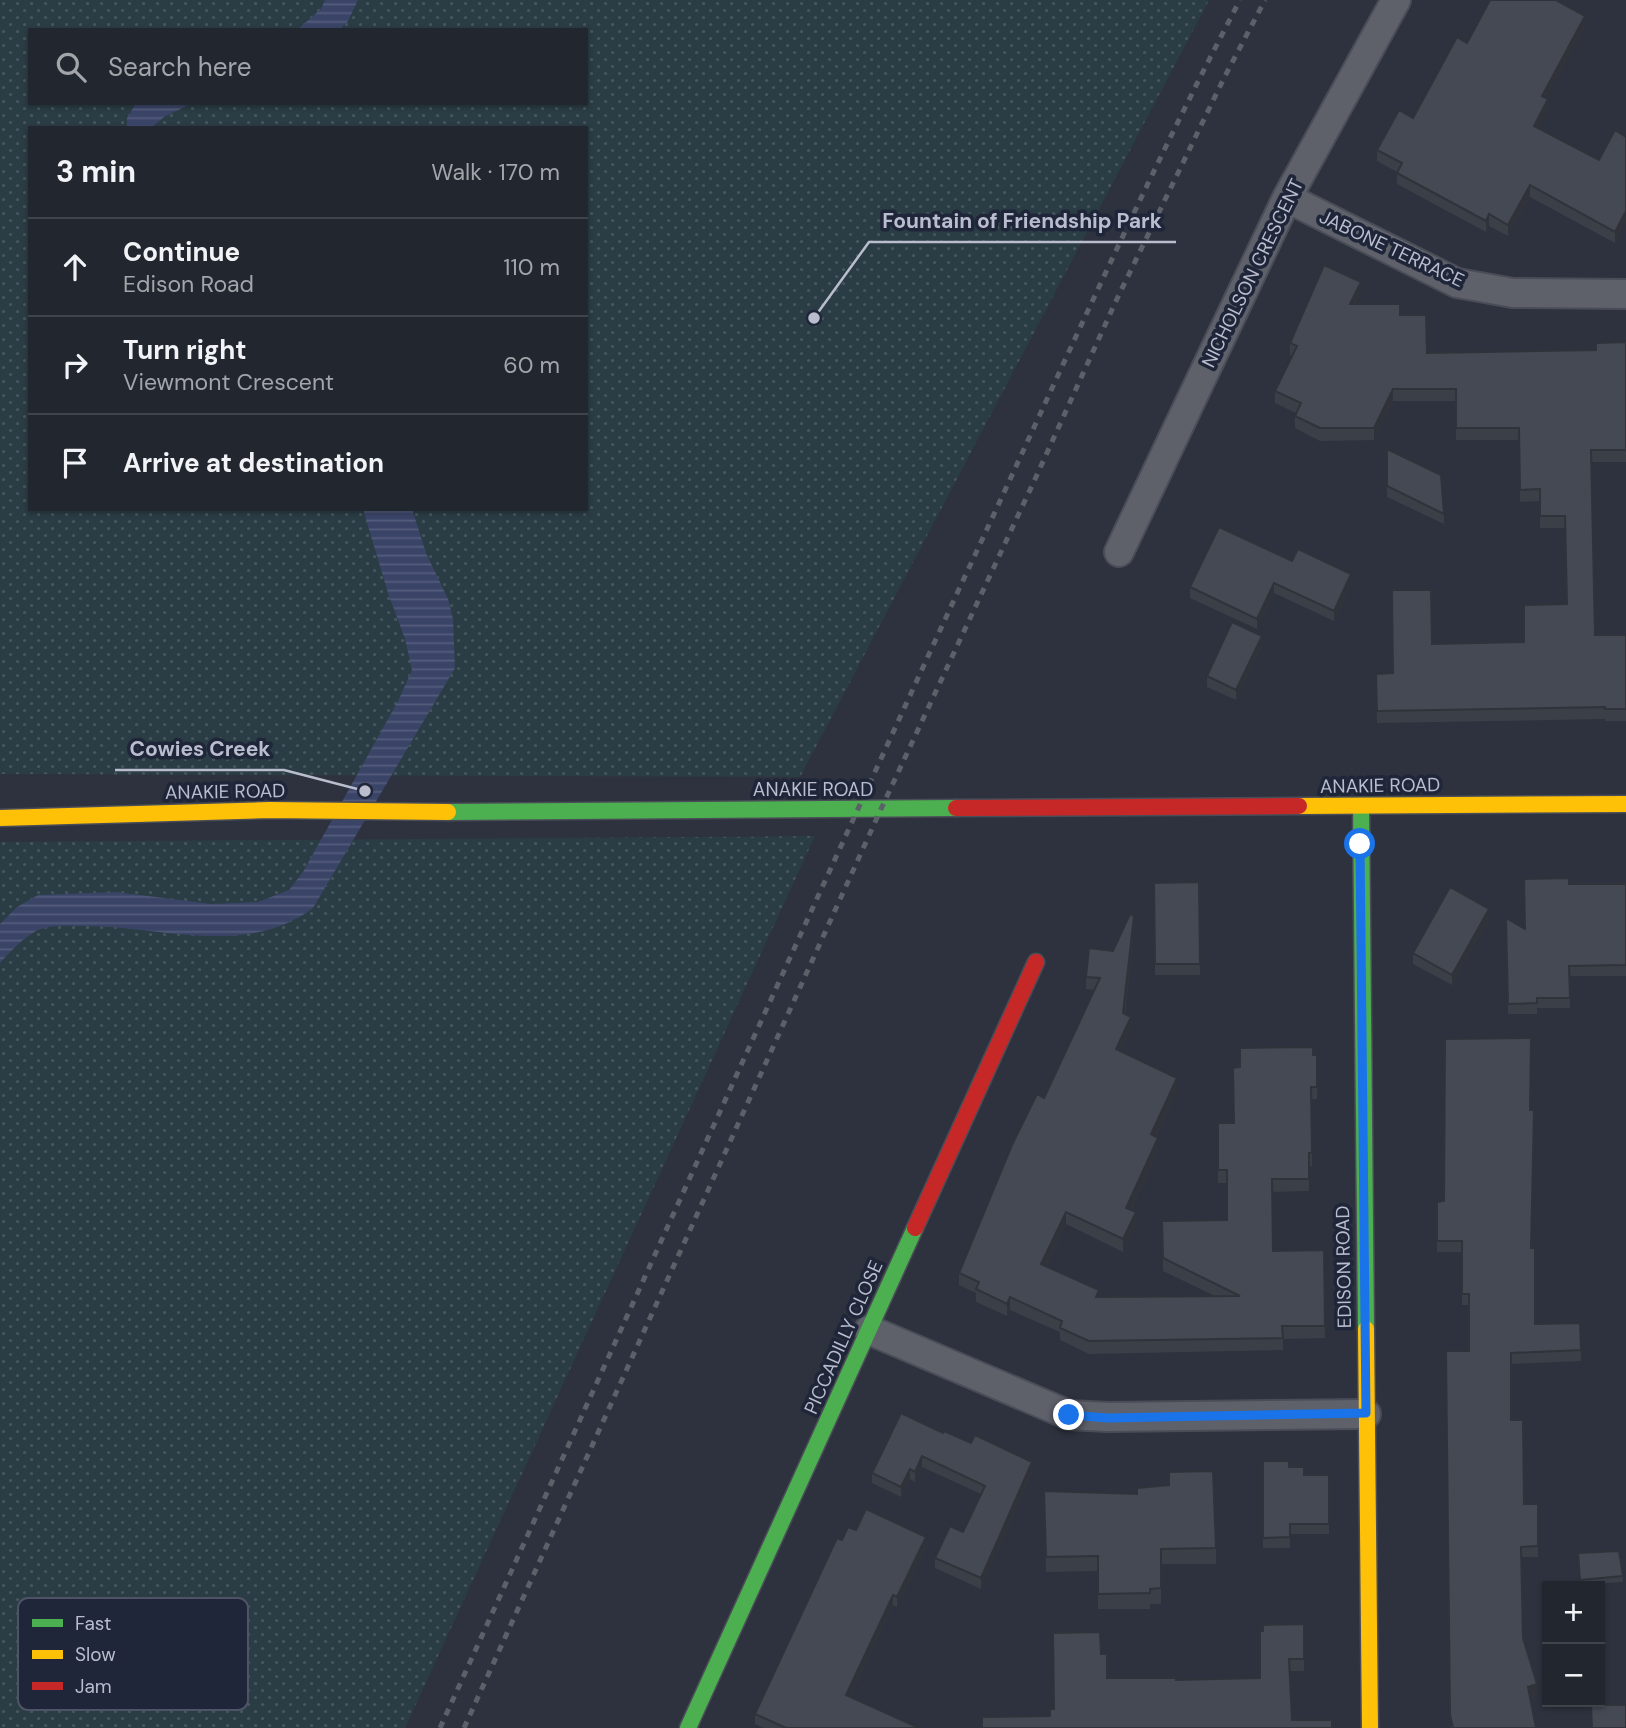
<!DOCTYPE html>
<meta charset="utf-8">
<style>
:root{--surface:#22262e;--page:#2a2e36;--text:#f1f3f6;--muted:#a2a5aa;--line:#3f434a}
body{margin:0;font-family:"DM Sans",sans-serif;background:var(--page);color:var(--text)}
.controls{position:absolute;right:21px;bottom:21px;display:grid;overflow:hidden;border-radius:0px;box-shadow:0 2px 5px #0004}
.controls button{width:63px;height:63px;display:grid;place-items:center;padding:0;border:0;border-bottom:2px solid var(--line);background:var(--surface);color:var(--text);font:35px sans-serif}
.stop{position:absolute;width:21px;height:21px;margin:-16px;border:5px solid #1a73e8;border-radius:50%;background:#fff}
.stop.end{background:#1a73e8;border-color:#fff;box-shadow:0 2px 7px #0008}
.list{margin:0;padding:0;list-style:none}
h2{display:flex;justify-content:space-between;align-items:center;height:91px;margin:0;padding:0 28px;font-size:30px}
h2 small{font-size:23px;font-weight:400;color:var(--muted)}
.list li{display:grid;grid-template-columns:46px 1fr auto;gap:21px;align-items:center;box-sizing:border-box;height:98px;padding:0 28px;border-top:2px solid var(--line)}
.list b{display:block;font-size:26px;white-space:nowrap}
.list p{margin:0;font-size:23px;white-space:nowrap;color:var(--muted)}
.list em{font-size:23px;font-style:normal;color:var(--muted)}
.icon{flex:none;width:38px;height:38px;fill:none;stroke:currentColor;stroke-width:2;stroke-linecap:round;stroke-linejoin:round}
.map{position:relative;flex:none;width:1626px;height:1728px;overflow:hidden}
.search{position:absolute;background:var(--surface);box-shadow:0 2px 5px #0004;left:28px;top:28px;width:560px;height:77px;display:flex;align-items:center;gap:18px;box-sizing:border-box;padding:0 24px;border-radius:0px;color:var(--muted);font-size:26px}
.panel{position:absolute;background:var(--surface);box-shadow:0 2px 5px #0004;left:28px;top:126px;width:560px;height:385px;border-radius:0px}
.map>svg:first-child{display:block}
</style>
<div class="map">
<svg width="1626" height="1728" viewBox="0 0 1626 1728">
<defs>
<pattern id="park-dots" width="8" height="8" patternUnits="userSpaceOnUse" patternTransform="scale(1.75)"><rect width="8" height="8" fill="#2a3c44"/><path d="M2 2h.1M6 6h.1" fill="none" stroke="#47565e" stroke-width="1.8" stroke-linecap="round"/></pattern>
<pattern id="water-rules" width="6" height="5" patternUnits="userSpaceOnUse" patternTransform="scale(1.75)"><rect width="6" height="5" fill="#3a4467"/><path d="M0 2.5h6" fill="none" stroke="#545d7c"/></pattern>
</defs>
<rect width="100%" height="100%" fill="#2d323e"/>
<!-- park -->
<path fill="url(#park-dots)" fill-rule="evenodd" d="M0 0H1209L800 777 0 774ZM30 30H586V103H30ZM30 128H586V509H30Z
M815 836 405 1728H0V842Z"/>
<!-- water -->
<path fill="url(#water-rules)" d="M325 0H358L348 21 339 30H297L321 9Z
M136 103H192L164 117 151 128H127V118Z
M363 509H412L426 553 448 599 453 619 455 668 313 908C246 958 161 926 84 926 70 926 49 924 36 931 23 938 10 952 0 963V924L17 907 38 895 116 892 212 904 258 902 289 890 303 872 398 701 412 670 405 639 388 593Z"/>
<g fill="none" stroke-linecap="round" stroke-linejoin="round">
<defs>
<path id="street" d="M1287 198 1457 283 1513 293 1626 294
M1119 552 1287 198 1396 0
M869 1330 1069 1415 1108 1417 1366 1414"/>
<path id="fast" d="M1361 806 1366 1329
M448 812 956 808
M688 1728 915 1228"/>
<path id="slow" d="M1299 806 1626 804
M0 818 269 810 448 812
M1366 1329 1370 1728"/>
<path id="jam" d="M956 808 1299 806
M915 1228 1036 962"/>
</defs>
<!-- street casing -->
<use href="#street" stroke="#4a4d57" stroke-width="32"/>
<!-- fast casing -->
<use href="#fast" stroke="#4a4d57" stroke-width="19"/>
<!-- slow casing -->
<use href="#slow" stroke="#4a4d57" stroke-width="19"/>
<!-- jam casing -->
<use href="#jam" stroke="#4a4d57" stroke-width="19"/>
<!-- street -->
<use href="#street" stroke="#5e616a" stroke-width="28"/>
<!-- fast -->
<use href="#fast" stroke="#4caf50" stroke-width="16"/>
<!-- slow -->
<use href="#slow" stroke="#ffc107" stroke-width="16"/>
<!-- jam -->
<use href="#jam" stroke="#c62828" stroke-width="16"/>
<!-- rail -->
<path stroke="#5c6069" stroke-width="5" stroke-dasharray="7 7" stroke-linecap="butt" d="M440 1728C613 1348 785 966 960 587 1052 391 1139 192 1240 0
M464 1728 881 809 1036 477 1115 303 1224 78 1265 0"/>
</g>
<!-- wall -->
<path fill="#3b3f47" d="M1585 27 1546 98 1548 111 1538 129 1599 160 1626 137 1615 243 1530 197 1508 236 1489 226 1486 232 1397 184V172L1377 161V150L1413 118 1467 43Z
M1361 294 1356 304 1400 315 1427 353 1596 350 1626 342V462H1591L1595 635H1626V721H1605V719L1377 723 1376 674 1393 673 1432 644 1524 642 1566 604 1565 528H1540V501L1520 502 1519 440H1456V401H1393L1374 440 1320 441 1295 428V416L1296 413 1275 403V391L1292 356 1290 355V343Z
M1387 449 1444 514V524L1387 497Z
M1292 561 1351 584 1334 621 1274 593 1257 629 1190 598V587Z
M1262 646 1236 700 1207 687V676Z
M1199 882 1200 975H1155L1154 883Z
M1569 884H1626V976H1569L1570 1008H1537V1014H1508L1506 918 1525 929Z
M1489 919 1452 985 1413 964V953Z
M1134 928 1125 1014 1131 1030 1121 1051 1177 1091 1156 1137 1158 1151 1131 1210 1136 1225 1123 1252 1066 1224 1046 1266 1099 1297 1215 1296 1163 1271 1162 1221 1227 1220V1183H1218V1123H1234L1240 1067 1313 1055H1317V1099H1311L1312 1166H1309V1191L1272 1192 1273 1251 1324 1250 1325 1338 1283 1339V1350L1089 1354 1060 1340V1332L1010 1310 1007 1316 976 1302V1293L959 1285V1273L1044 1098 1094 990 1086 989V977Z
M1530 1110 1531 1248 1535 1324 1581 1350V1361L1511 1364V1420L1524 1504H1538V1557H1522L1523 1638 1537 1695 1530 1698 1536 1728H1451L1446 1351H1469V1305H1462V1252H1437V1202L1444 1201Z
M943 1433 1032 1473 981 1589 935 1568V1558L963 1532 981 1494 922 1467 915 1482 910 1479 901 1497 872 1483V1473Z
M1263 1461 1289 1467 1304 1475H1329V1534H1290V1548H1263Z
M1044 1491 1216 1548V1564H1161V1604H1150V1609H1098V1571L1046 1572Z
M856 1530 926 1547 897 1607 893 1605 850 1697 919 1728H764L755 1724V1714Z
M1578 1553 1623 1576V1582L1580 1585Z
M1304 1624V1671H1290L1292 1720 1050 1716 1054 1709 1101 1654 1107 1678 1176 1680 1260 1678Z"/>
<!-- shaded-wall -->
<path fill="#30333a" d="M1585 16V27L1542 107V96Z
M1548 99V111L1534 138V126Z
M1530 185V197L1508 236V225Z
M1626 211V223L1615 243V232Z
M1489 214V226L1486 232V221Z
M1361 282V294L1350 317V304Z
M1393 389V401L1374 440V428Z
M1351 574V584L1334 621V611Z
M1274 583V593L1257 629V619Z
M1262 636V646L1236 700V690Z
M1489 909V919L1452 985V975Z
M1134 916V928L1123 1026V1013Z
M1131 1017V1030L1116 1062V1049Z
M1177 1078V1091L1151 1147V1134Z
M1158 1138V1151L1126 1220V1208Z
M1066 1212V1224L1041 1276V1264Z
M1136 1212V1225L1123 1252V1239Z
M1010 1297V1310L1007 1316V1304Z
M922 1456V1467L915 1482V1472Z
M1032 1462V1473L981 1589V1578Z
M910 1469V1479L901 1497V1487Z
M926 1537V1547L897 1607V1597Z
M893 1595V1605L846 1705V1695Z
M1537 1684V1695L1528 1698V1687Z"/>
<!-- building -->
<path fill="#454953" stroke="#30333a" stroke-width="2" d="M1490 0H1556L1585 16 1542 96 1548 99 1534 126 1599 160 1615 130 1626 137V211L1615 232 1530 185 1508 225 1489 214 1486 221 1397 173 1402 163 1377 150 1399 110 1413 118 1457 37 1467 43Z
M1324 265 1361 282 1350 304H1400V315H1426L1427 353 1596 350V343L1626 342V450H1591L1595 635H1626V709H1605V707L1377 711 1376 674 1393 673 1392 590H1431L1432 644 1524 642V605L1567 604 1565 516H1540V489L1520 490 1519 428H1456V389H1393L1374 428H1320L1295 416 1301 403 1275 391 1297 346 1290 343Z
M1387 449 1441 475 1444 514 1387 486Z
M1219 527 1292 561 1298 549 1351 574 1334 611 1274 583 1257 619 1190 587Z
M1232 622 1262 636 1236 690 1207 676Z
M1569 878V884H1626V965L1569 966 1570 998H1537V1003L1508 1004 1506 918 1525 929 1524 879Z
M1199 882 1200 964H1155L1154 883Z
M1450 887 1489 909 1452 975 1413 953Z
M1130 914 1134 916 1123 1013 1131 1017 1116 1049 1177 1078 1151 1134 1158 1138 1126 1208 1136 1212 1123 1239 1066 1212 1041 1264 1099 1290 1096 1297 1240 1296 1163 1258 1162 1221 1227 1220V1170H1218V1123H1234L1233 1068 1240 1067V1048L1313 1047V1055H1317V1087H1311L1312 1153H1309V1179H1272L1273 1251 1324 1250 1325 1326H1282L1283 1338 1089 1341 1060 1328 1062 1321 1010 1297 1007 1304 976 1289 979 1282 959 1273 1012 1145 1037 1094 1044 1098 1100 978 1086 977 1089 948 1113 951Z
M1531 1038 1530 1110H1534L1531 1248H1535V1324L1580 1323 1581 1350 1511 1353V1420H1523L1524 1504H1538V1546L1521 1547 1523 1638 1537 1684 1528 1687 1536 1728H1453L1450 1715 1446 1351H1469V1294H1462V1241H1437V1202L1444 1201 1445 1039Z
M901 1413 943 1433 944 1431 971 1443 975 1435 1032 1462 981 1578 935 1558 950 1526 963 1532 985 1486 922 1456 915 1472 910 1469 901 1487 872 1473Z
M1263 1461H1289V1467H1304V1475H1329V1524H1290V1537L1263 1538Z
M1213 1471 1216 1548 1161 1549V1588L1150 1589V1593L1098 1594V1556L1046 1557 1044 1491 1137 1494V1488L1169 1485V1472Z
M866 1509 926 1537 897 1597 893 1595 846 1695 919 1728H786L755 1714 837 1538 842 1540 848 1527 856 1530Z
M1619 1551 1623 1576 1580 1580 1578 1553Z
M1304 1624V1659H1289L1292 1720H1332V1728H982V1717L1050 1716V1709H1054L1053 1633 1100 1632 1101 1654H1107V1678H1176V1680L1260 1678V1631H1263V1625Z
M1591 1705H1626V1728H1592Z"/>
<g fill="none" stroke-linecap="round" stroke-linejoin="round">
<!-- route -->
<path stroke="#1a73e8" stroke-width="9" d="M1069 1415 1108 1418 1366 1413 1360 844"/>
</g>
<g text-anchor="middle" stroke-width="7" stroke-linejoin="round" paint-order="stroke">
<!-- street labels -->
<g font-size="19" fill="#b9bdcd" stroke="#202639">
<text transform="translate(1392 248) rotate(25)" y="7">JABONE TERRACE</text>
<text transform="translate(1252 273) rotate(-64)" y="7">NICHOLSON CRESCENT</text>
<text transform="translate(1380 785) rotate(-1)" y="7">ANAKIE ROAD</text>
<text x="813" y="796">ANAKIE ROAD</text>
<text transform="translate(225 791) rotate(-1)" y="7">ANAKIE ROAD</text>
<text transform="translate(1343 1267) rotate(-91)" y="7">EDISON ROAD</text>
<text transform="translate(843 1337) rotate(-66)" y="7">PICCADILLY CLOSE</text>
</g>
</g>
<!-- legend -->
<rect x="18" y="1598" width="230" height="112" rx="10" fill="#202639" stroke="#4e5365" stroke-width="2"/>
<rect x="32" y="1619" width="31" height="8" fill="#4caf50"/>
<rect x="32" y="1650" width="31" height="9" fill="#ffc107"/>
<rect x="32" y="1682" width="31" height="8" fill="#c62828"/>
<g font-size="19" fill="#b9bdcd">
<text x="75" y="1630">Fast</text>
<text x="75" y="1661">Slow</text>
<text x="75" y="1693">Jam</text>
</g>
<!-- callouts -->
<path fill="none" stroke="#b9bdcd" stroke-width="2.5" d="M814 318L869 242H1176M365 791L284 770H115"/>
<g fill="#b9bdcd" stroke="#202639" stroke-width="2.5">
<circle cx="814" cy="318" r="7"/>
<circle cx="365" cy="791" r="7"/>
</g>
<g font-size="21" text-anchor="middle" font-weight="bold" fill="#b9bdcd" stroke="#202639" stroke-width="7" stroke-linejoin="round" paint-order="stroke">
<text x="1022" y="228">Fountain of Friendship Park</text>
<text x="200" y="756">Cowies Creek</text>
</g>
</svg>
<div class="controls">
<button>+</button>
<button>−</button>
</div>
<div class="stop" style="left:1360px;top:844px"></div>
<div class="stop end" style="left:1069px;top:1415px"></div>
<div class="search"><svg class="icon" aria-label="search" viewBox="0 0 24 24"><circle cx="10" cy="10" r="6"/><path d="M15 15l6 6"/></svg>Search here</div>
<section class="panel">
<h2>3 min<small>Walk · 170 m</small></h2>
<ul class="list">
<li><svg class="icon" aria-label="ahead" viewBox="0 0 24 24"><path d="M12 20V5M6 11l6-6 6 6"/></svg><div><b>Continue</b><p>Edison Road</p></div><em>110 m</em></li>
<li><svg class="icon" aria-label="right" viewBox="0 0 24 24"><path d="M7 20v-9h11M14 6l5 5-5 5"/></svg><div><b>Turn right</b><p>Viewmont Crescent</p></div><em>60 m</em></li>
<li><svg class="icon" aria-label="arrive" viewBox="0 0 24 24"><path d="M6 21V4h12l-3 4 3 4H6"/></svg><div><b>Arrive at destination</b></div></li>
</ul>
</section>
</div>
